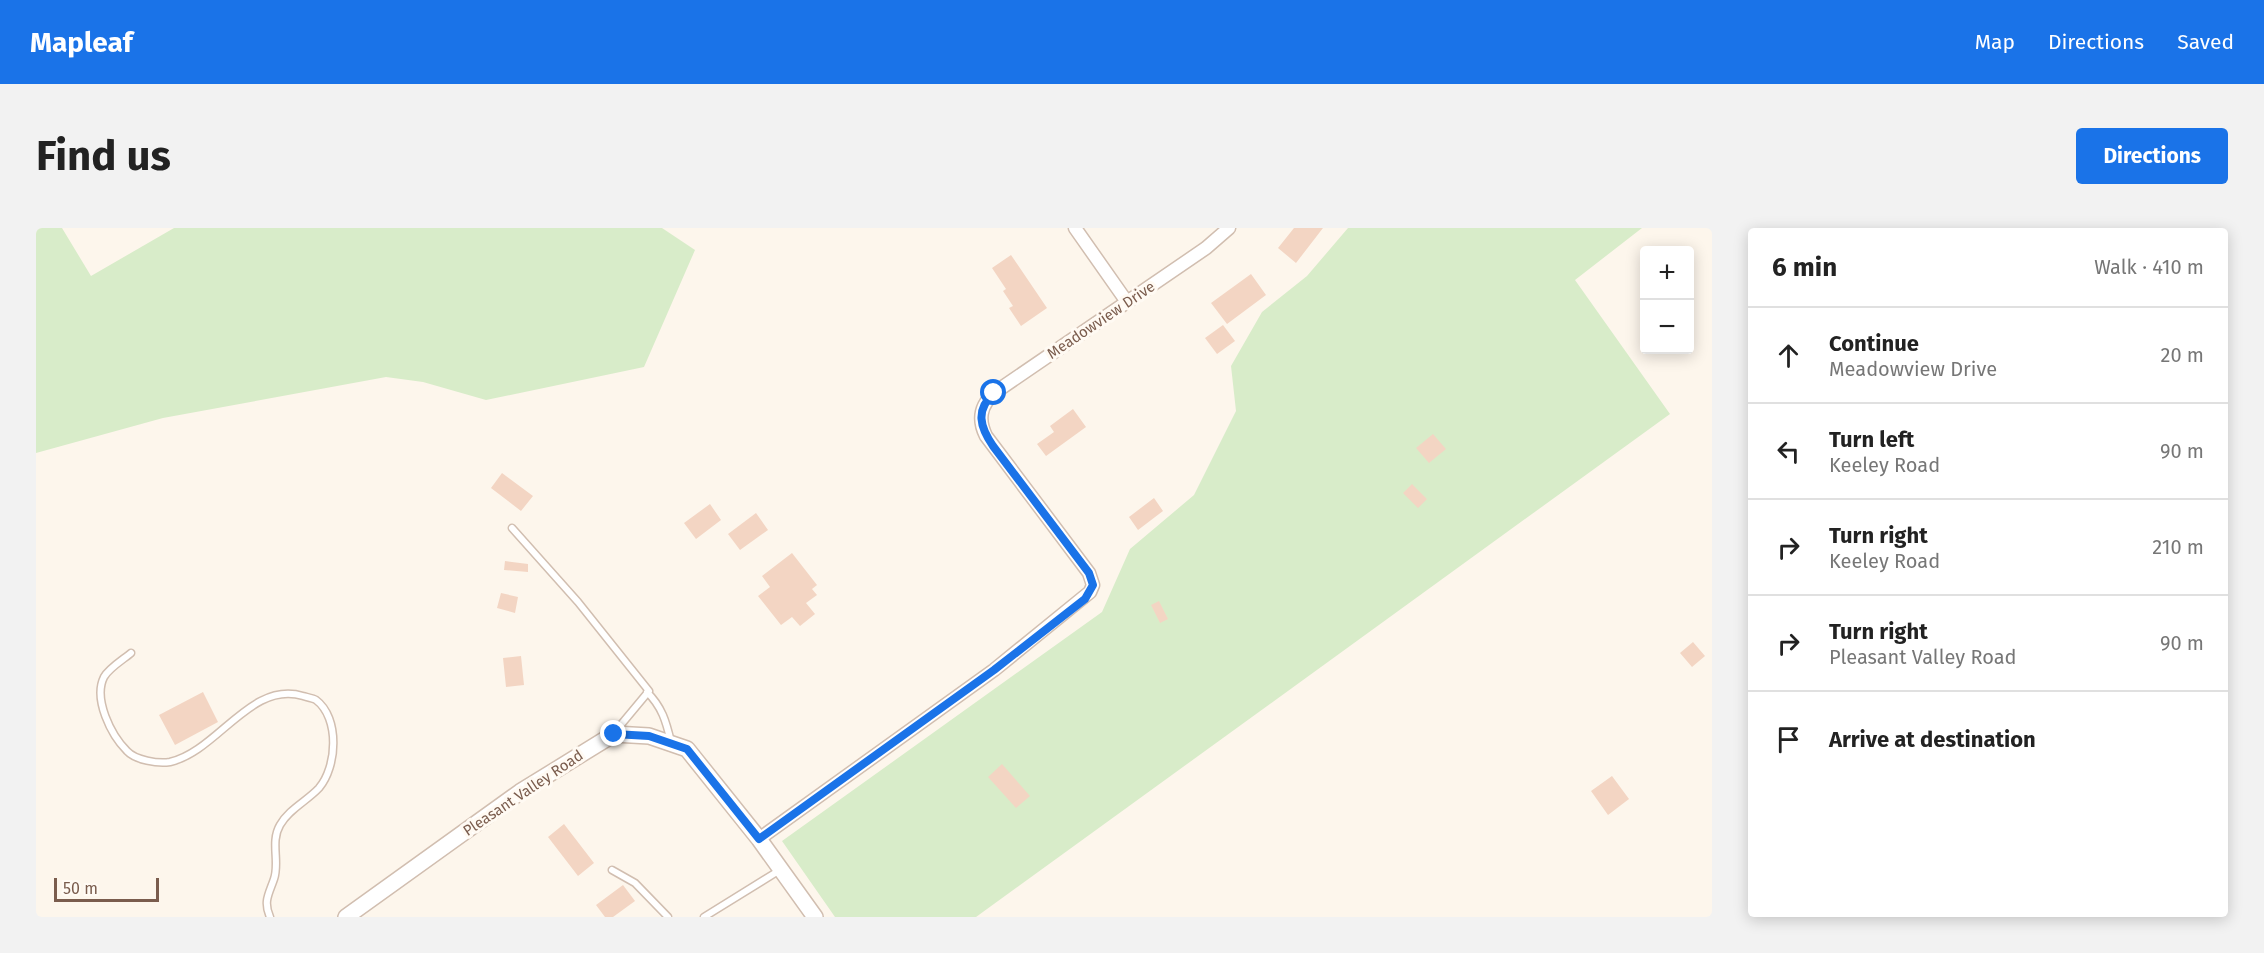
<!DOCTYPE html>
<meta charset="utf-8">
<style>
:root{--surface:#fff;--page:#f2f2f2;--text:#222;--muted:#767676;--line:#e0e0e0;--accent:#1a73e8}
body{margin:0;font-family:"Fira Sans",sans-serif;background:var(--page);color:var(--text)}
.controls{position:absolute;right:18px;top:18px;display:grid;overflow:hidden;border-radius:6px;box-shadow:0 3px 15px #0003}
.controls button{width:54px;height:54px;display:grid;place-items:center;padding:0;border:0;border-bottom:2px solid var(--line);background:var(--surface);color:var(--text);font:30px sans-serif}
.scale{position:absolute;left:18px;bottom:15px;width:105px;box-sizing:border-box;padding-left:6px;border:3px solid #7a5c4d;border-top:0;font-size:16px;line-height:21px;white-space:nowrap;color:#7a5c4d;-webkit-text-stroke:4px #fffaf3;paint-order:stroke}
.stop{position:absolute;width:18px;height:18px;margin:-14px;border:4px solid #1a73e8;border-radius:50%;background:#fff}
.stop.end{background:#1a73e8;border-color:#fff;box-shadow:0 2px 6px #0008}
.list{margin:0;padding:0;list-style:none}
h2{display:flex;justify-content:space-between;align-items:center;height:78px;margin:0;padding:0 24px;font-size:26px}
h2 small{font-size:20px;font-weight:400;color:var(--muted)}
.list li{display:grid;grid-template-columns:39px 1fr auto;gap:18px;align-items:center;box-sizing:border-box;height:96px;padding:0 24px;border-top:2px solid var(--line)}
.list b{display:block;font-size:22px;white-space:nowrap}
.list p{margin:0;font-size:20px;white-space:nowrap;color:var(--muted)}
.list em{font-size:20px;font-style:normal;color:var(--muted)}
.icon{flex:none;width:33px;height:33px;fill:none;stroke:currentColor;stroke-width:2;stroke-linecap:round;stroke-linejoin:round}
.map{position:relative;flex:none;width:1676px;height:689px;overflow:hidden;border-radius:6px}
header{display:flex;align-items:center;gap:36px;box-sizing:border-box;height:84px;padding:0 30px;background:var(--accent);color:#fff}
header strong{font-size:28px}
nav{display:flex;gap:33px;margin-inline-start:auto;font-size:21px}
.intro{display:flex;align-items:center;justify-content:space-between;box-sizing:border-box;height:144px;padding:0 36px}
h1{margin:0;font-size:42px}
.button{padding:15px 27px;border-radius:6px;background:var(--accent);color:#fff;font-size:21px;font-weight:700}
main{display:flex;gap:36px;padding:0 36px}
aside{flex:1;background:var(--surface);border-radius:6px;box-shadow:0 3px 15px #0003}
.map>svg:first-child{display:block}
</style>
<header>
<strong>Mapleaf</strong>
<nav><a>Map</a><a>Directions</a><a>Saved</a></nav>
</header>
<div class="intro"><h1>Find us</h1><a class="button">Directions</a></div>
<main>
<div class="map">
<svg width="1676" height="689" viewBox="0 0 1676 689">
<rect width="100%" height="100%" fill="#fdf6ec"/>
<!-- green -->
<path fill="#d8ecc9" d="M0 0H26L55 48 138 0H626L659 22 608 139 450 172 387 154 350 149 127 190 0 225Z
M1312 0H1606L1539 52 1634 186 940 689H799L746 613 1066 384 1094 321 1158 267 1200 183 1195 138 1226 84 1271 48Z"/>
<!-- building -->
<path fill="#f3d5c3" d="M1258 0H1287L1260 35 1242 20Z
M975 27 1011 80 985 98 973 80 977 78 967 63 970 61 956 40Z
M1215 46 1230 67 1191 96 1175 75Z
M1187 97 1199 113 1181 126 1169 110Z
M1037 181 1050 199 1010 228 1001 216 1018 204 1014 198Z
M1397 206 1410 221 1393 235 1380 220Z
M466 245 497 268 485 283 455 260Z
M1376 256 1391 271 1382 280 1367 265Z
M1118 270 1127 283 1102 302 1093 289Z
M674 276 685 292 660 311 648 295Z
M720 285 732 302 704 322 692 306Z
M756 325 781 357 776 361 781 367 770 375 779 386 764 398 756 389 745 397 722 368 734 359 726 348Z
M469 333 492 336V344L468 342Z
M465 365 482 369 479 385 461 380Z
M1123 373 1132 391 1124 395 1115 377Z
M1657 414 1669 428 1656 439 1644 425Z
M485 428 488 457 470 459 467 430Z
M167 464 182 494 139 517 123 487Z
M966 536 994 568 980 580 952 549Z
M1576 548 1593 571 1572 587 1555 563Z
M528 596 558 635 542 648 512 609Z
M587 657 599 673 577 689H569L560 677Z"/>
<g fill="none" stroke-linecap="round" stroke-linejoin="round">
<defs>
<path id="service" d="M476 300 542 374 613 463 578 505
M95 425C88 431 73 440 68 449 57 471 75 507 91 523 99 532 122 536 134 534 182 523 215 452 267 468 270 469 277 470 280 472 304 490 301 539 283 560 271 573 253 581 244 597 234 614 244 634 238 651 233 666 227 673 234 689
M611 464C626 479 630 493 635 514
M576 642 599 655 632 689
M668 689 744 642"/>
<path id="minor" d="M1039 0 1091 74
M723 611 958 442 1054 364 1057 357 1053 345 950 208C942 192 944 178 958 165L1170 20 1193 0"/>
<path id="tertiary" d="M310 689 484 564 578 506 613 508 651 521 723 611 779 689"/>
</defs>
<!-- service casing -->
<use href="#service" stroke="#d1beb0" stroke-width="9"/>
<!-- minor casing -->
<use href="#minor" stroke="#d1beb0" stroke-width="15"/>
<!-- tertiary casing -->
<use href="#tertiary" stroke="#d1beb0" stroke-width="18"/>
<!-- service -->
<use href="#service" stroke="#fff" stroke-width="6"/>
<!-- minor -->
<use href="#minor" stroke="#fff" stroke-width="12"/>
<!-- tertiary -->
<use href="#tertiary" stroke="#fff" stroke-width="15"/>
</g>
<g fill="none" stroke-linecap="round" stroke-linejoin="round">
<!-- route -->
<path stroke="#1a73e8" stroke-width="8" d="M578 506 613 508 651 521 723 611 958 442 1049 371 1057 357 1053 345 957 218C944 199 939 182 958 165"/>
</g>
<g text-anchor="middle" stroke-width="6" stroke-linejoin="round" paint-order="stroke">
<!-- street labels -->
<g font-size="15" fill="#7a5c4d" stroke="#fffaf3">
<text transform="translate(1065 92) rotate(-34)" y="5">Meadowview Drive</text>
<text transform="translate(487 565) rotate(-34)" y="5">Pleasant Valley Road</text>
</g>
</g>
</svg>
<div class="controls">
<button>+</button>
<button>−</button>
</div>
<div class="scale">50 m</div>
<div class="stop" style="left:958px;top:165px"></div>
<div class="stop end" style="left:578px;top:506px"></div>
</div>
<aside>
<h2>6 min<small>Walk · 410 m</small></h2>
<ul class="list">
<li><svg class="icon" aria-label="ahead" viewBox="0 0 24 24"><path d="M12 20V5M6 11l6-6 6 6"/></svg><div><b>Continue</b><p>Meadowview Drive</p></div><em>20 m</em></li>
<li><svg class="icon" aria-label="left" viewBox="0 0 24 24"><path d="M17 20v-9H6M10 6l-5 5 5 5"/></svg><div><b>Turn left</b><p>Keeley Road</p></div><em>90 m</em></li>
<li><svg class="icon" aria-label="right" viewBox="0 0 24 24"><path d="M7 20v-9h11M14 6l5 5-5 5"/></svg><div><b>Turn right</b><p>Keeley Road</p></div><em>210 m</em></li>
<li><svg class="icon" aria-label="right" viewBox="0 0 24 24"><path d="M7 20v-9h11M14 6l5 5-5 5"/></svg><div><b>Turn right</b><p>Pleasant Valley Road</p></div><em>90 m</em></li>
<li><svg class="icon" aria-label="arrive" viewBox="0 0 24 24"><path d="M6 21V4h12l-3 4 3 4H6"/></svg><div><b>Arrive at destination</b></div></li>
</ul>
</aside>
</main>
